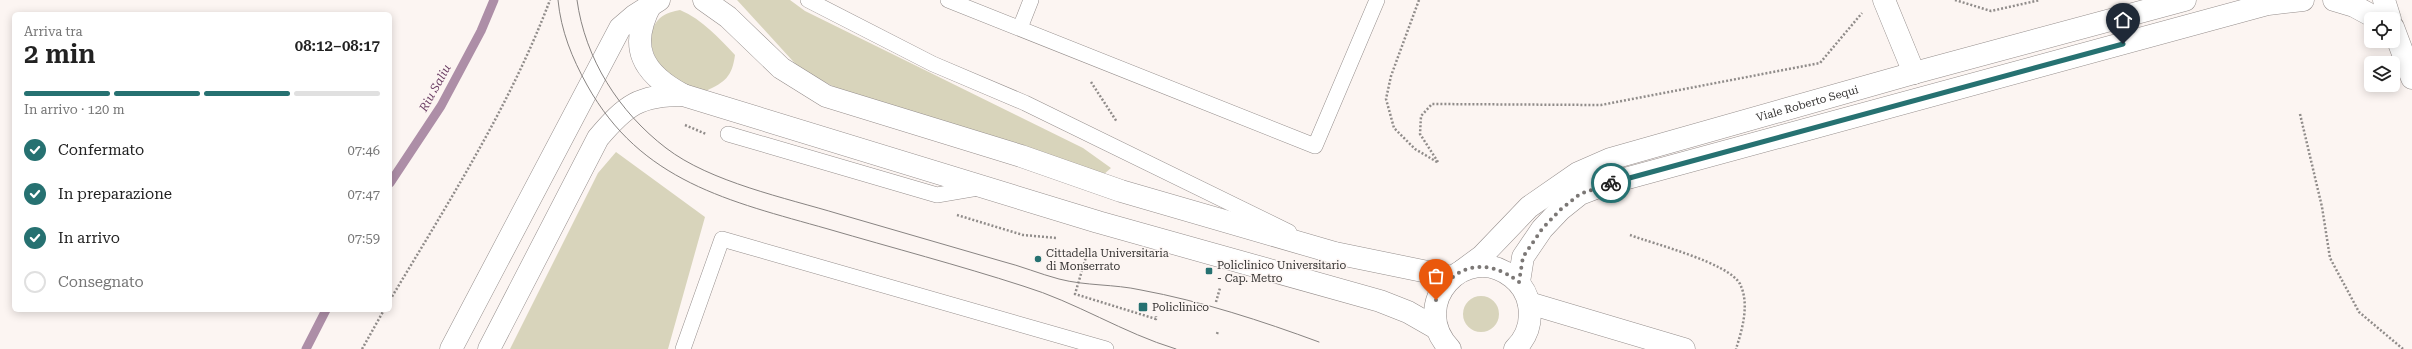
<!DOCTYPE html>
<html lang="it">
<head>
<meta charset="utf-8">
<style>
	:root { --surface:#fff; --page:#f6f6f6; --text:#222; --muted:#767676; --line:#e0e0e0; --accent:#267171 }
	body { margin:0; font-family:"Roboto Serif",serif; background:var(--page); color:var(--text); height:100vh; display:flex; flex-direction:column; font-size:15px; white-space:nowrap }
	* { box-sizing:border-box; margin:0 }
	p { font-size:13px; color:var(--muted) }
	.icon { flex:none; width:22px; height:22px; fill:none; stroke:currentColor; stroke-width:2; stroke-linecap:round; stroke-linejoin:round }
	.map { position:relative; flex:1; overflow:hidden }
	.details { position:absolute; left:12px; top:12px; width:380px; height:300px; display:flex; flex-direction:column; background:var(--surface); border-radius:6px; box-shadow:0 2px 10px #0003 }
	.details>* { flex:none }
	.buttons { position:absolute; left:2364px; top:12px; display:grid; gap:8px }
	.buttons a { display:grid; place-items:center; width:36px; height:36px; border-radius:6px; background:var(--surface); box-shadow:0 2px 10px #0003; font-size:20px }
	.pin { position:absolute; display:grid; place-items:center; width:34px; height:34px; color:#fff; margin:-41px -17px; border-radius:50% 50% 50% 0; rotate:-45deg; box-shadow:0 0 4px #0007 }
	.pin .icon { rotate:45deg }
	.courier { position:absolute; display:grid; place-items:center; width:40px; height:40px; margin:-20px; border:3px solid #267171; border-radius:50%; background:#fff; color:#222; box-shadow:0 1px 5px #0007 }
	.summary em { font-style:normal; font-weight:600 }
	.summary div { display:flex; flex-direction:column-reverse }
	.summary { display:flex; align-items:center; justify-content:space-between; height:68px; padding:0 12px }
	h1 { font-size:26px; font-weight:600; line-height:30px }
	.bar { display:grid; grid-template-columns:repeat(4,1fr); gap:6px 4px; align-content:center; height:48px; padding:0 12px }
	.bar i { height:5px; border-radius:3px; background:var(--line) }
	.bar .current { background:var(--accent) }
	.bar p { grid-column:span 4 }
	ol { padding:0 12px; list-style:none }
	li { display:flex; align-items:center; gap:12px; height:44px }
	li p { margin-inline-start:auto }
	li .icon { padding:4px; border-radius:50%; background:var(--accent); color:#fff; stroke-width:4 }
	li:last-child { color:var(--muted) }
	li i { width:22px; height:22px; border:2px solid var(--line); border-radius:50% }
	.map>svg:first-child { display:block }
	.green { fill:#d8d4bb }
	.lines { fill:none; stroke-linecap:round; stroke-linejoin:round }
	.stream { stroke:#ad8ea7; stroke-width:9 }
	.lane-casing { stroke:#958e8c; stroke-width:16 }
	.street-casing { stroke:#958e8c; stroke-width:23 }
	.secondary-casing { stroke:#958e8c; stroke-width:23 }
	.path { stroke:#908c8a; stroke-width:2.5; stroke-dasharray:2 2; stroke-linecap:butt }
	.lane { stroke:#fff; stroke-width:15 }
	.street { stroke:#fff; stroke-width:22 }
	.secondary { stroke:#fff; stroke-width:22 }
	.tram { stroke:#888482; stroke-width:1 }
	.done { stroke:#7b7775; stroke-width:4; stroke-dasharray:0 7.2 }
	.route { stroke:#267171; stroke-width:5 }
	.poi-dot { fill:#267171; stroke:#fcf5f2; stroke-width:1.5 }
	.labels { text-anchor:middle; stroke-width:3; stroke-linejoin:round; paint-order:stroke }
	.street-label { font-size:11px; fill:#353332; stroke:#fcf5f2 }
	.poi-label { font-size:11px; fill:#353332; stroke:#fcf5f2; text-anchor:start }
	.water-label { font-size:12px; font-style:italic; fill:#6f4368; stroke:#fcf5f2 }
</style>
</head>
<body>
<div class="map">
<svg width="2412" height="349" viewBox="0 0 2412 349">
	<rect width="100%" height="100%" fill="#fcf5f2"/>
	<path class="green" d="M737,0H790L805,11L1083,148L1111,168L1095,182L858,99L801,70Z
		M680,10C703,20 719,38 735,55C732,77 725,82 706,91C696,87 679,84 671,78C654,64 642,35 660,18C666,13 674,11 680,10Z
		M616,152L705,217L668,349H510L598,173Z
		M1463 314a18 18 0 1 1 36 0a18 18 0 1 1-36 0Z"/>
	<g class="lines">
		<path class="stream" d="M390,183L441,106L481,31L494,0
			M306,349L326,310"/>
		<g class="lane-casing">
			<path id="lane" d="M808,0L933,64L1025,103L1289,232
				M948,0L1315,146L1377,0
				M1020,28L1031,0
				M728,134L937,195L978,188
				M683,349L722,239L1106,349"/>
		</g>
		<g class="street-casing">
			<g id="street">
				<path d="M704,0L728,17L781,68L826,96L1021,156L1121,191L1335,253L1452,277"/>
				<path d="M1884,0L1914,73"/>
				<path d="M2334,0L2354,6L2378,19"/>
				<path d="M651,4C628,47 642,73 683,95"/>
				<path id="s1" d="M1463,270L1482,256L1529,207L1578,173L1610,159L1914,73L2185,0"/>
				<path d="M1519,282L1523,257L1542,229L1560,210L1580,194L1606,184L2268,4L2303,0"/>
				<path d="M1529,303L1684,349"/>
				<path d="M451,349L620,28L634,16L659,0"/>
				<path d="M489,349L598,138C626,105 639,95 683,95L1098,222L1380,301L1408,312L1436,328"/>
				<path d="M1450,349C1407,304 1466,240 1512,277C1521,284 1527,293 1529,305C1532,322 1527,337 1515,349"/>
			</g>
		</g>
		<g class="secondary-casing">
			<path id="secondary" d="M2384,0L2390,19
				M2393,27L2412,78"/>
		</g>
		<path class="path" d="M1419,0L1391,76L1386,99L1394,128L1415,149L1437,162
			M1955,0L1991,11L2040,0
			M1091,82L1117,122
			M2300,114L2322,207L2330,258L2359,312L2403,349
			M685,125L706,134
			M1438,162L1420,134L1421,116L1432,104L1601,105L1820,63L1862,13
			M957,215L1023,235L1057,238
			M1630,235C1654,244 1729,263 1740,284C1750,304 1742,330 1736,349
			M1089,247L1075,294L1156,319V316
			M390,300C448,203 510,106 550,0
			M1216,302L1220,288
			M1217,334L1218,331
			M362,349L384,310"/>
		<use href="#lane" class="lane"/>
		<use href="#street" class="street"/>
		<use href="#secondary" class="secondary"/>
		<path class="tram" d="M558,0C561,31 572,58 587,85C641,182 729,201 828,229C893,248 958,265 1023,286C1076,302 1123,333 1176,349
			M577,0C585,59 619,112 666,148C710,182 786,198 839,214C893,230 947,245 1001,261C1021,266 1040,274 1059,279C1086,286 1114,284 1141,290C1201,301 1262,321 1319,342"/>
	</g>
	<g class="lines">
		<path class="done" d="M1436,300C1453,263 1487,257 1519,282L1523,257L1542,229L1560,210L1580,194L1611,183"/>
		<path class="route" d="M1611,183L2123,44"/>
	</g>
	<g class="poi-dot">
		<circle cx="1038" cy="259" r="4"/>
		<rect x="1205" y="267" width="8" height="8" rx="2"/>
		<rect x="1138" y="302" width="10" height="10" rx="2"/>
	</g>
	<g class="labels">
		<g class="street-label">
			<text dy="4" stroke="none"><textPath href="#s1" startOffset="391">Viale Roberto Sequi</textPath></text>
		</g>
		<g class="poi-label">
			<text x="1046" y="257">Cittadella Universitaria<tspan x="1046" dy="13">di Monserrato</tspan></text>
			<text x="1217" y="269">Policlinico Universitario<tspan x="1217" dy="13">- Cap. Metro</tspan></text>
			<text x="1152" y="311">Policlinico</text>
		</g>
		<g class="water-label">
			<text transform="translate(435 88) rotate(-61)" y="4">Riu Saliu</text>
		</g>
	</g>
</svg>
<div class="buttons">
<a><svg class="icon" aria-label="locate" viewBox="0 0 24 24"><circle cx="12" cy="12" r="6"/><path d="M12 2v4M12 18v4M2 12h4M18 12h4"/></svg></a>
<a><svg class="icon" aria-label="layers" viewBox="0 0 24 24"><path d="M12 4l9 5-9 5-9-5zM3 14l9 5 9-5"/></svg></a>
</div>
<div class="pin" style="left:1436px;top:300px;background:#ea580c"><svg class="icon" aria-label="bag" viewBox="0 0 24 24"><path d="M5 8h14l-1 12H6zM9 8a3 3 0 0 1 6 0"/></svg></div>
<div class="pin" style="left:2123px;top:44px;background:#1f2937"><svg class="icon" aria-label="home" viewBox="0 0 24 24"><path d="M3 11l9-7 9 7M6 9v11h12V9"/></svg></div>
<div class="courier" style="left:1611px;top:183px"><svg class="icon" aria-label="bike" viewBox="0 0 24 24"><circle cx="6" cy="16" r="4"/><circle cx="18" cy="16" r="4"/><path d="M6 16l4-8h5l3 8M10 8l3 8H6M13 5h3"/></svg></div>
<section class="details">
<div class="summary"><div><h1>2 min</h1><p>Arriva tra</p></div><em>08:12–08:17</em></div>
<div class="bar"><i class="current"></i><i class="current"></i><i class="current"></i><i></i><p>In arrivo · 120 m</p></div>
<ol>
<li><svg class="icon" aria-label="check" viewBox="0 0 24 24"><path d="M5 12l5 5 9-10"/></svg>Confermato<p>07:46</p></li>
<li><svg class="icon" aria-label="check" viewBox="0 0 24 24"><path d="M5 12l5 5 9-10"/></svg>In preparazione<p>07:47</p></li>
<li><svg class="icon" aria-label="check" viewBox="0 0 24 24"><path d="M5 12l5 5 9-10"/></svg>In arrivo<p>07:59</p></li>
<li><i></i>Consegnato</li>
</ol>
</section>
</div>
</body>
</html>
